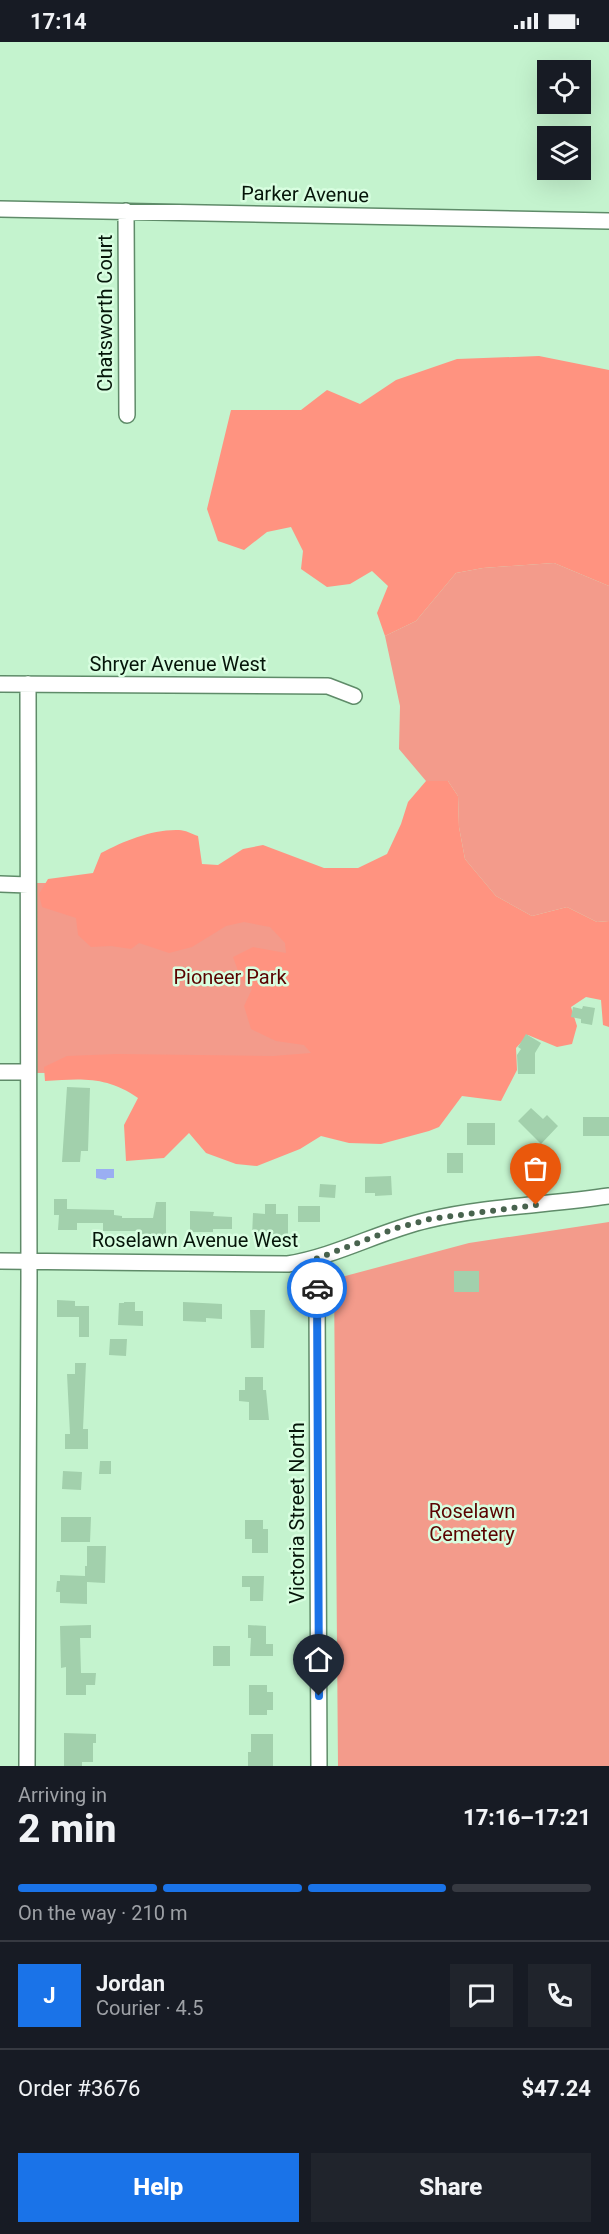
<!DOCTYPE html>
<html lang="en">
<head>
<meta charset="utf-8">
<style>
	:root { --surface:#171b24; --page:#20242c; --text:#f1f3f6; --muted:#9ea1a6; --line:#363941; --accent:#1a73e8 }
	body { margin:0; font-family:Roboto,sans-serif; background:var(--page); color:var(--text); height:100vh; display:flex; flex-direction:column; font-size:22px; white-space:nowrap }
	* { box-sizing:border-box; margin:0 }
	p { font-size:20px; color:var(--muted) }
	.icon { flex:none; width:33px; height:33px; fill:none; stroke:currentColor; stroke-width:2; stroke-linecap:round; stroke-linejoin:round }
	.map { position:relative; height:1724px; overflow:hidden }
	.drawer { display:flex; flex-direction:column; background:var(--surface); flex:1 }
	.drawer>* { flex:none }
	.tools { position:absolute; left:537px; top:18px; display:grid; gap:12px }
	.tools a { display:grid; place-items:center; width:54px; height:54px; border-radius:0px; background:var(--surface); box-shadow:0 6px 24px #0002; font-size:30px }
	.pin { position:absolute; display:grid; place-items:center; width:51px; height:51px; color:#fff; margin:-62px -26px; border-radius:50% 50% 50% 0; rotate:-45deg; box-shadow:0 0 6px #0007 }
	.pin .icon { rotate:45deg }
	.courier { position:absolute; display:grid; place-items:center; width:60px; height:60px; margin:-30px; border:4px solid #1a73e8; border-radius:50%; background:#fff; color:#222; box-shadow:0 2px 8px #0007 }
	.head em { font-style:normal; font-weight:800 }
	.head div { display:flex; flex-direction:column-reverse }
	.head { display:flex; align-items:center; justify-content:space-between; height:102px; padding:0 18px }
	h1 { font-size:39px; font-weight:800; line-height:45px }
	.bar { display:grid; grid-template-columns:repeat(4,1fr); gap:9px 6px; align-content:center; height:72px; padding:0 18px }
	.bar i { height:8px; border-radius:4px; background:var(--line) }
	.bar .selected { background:var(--accent) }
	.bar p { grid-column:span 4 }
	.line { display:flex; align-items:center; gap:15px; padding:0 18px; border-top:2px solid var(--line) }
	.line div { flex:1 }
	.round { display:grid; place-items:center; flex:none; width:63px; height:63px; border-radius:0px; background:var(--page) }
	.primary-button { display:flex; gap:12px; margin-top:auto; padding:12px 18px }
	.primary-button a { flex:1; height:69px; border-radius:0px; background:var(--accent); color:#fff; font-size:24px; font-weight:800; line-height:69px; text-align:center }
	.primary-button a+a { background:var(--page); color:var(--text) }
	.status { display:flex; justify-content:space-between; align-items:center; height:42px; padding:0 30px; background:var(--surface); direction:ltr }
	.status svg { height:16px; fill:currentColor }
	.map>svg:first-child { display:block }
	.green { fill:#f39b8b }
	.forest { fill:#ff9380 }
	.water { fill:#9aaef2 }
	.building { fill:#a2d0ac }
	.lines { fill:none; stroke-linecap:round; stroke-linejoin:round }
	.minor-casing { stroke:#5f8b69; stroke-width:18 }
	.minor { stroke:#fff; stroke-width:15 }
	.done { stroke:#48634e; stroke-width:6; stroke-dasharray:0 10.8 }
	.route { stroke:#1a73e8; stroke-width:8 }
	.labels { text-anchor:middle; stroke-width:5; stroke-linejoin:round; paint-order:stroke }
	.street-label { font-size:20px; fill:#051509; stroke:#d8fee0 }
	.park-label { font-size:20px; fill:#5a0300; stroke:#d8fee0 }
</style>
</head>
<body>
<div class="status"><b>17:14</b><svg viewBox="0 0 49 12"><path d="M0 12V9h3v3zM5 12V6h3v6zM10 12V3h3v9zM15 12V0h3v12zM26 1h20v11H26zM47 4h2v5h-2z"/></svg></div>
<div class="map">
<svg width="609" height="1724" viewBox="0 0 609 1724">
	<rect width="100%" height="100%" fill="#c4f3ce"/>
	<path class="green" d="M554,521L609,544V879L597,880L567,865L532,874L496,854L465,817L459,785L458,754L448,739H426L399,707L400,664L385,594L416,579L456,531L483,526Z
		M425,840L426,1029L35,1031L34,841Z
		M609,1180V1724H338L334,1237L469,1201Z"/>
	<path class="forest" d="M539,314L609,328V544L554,521L483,526L456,531L416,579L385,594L377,571L388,544L372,529L350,542L327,545L301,527L303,509L291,485L267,490L244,508L218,499L207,467L231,368H301L327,348L360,362L396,338L457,317Z
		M426,739H448L458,754L459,785L465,817L496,854L532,874L567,865L597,880L609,879V985L603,983L601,958L586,955L571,965L577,984L572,1002L557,1005L528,993L516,1006L517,1028L501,1059L462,1054L439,1085L429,1089L381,1102L349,1101L321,1094L300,1107L257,1124L236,1122L206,1111L189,1091L164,1116L126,1119L124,1083L138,1056C106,1034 82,1037 45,1039L44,1025L67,1014L117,1012L273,1014L311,1011L304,1003L276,999L251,987L244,964L252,947L241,937L233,915L253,905L286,911L285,901L270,885L244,880L226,884L192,905L169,911L139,901L131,907L111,904L91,905L78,893L76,876L42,865L39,852L48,837L93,831L101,811C124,799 152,787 179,788C185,788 192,792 198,794L202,822L218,823L243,807L263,803L324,826H358L387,812L401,782L408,760Z"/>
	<path class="water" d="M96,1127H114V1136H107L106,1138L96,1136Z"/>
	<path class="building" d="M583,964L595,966L592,983L581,981V977L571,975L573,965L582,967Z
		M526,992L541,1001L535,1011V1032H518L517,1013L521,1007L518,1005Z
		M67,1045L90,1046L88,1109H81L80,1120H62Z
		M531,1066L543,1077L547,1073L558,1084L541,1102L518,1079Z
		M583,1075H609V1094H583Z
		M467,1081H495V1103H467Z
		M447,1111H463V1131H447Z
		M391,1134L392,1153L375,1154V1151H365V1135Z
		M320,1142L336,1143L335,1156L319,1155Z
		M54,1157H67V1167L114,1168V1173L122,1174V1176H153L156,1160H166V1197H152V1192H137V1189H103V1181H77V1188H58L59,1173H54Z
		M265,1162H276V1172H288V1195H252L253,1171L265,1172Z
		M298,1164H320V1180H298Z
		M190,1169L214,1170L213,1174L232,1175V1187H213V1190H190Z
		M454,1229H479V1250H454Z
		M57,1258L75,1259V1264H89V1295H79V1275H57Z
		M124,1260H135V1269H143V1284L118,1283L119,1261H124Z
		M183,1260L222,1262V1277L206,1276V1280L183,1279Z
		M250,1268H265L264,1306H251Z
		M110,1297H127L126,1314L109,1313Z
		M75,1321H86L83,1387H88V1407H65V1392H70L67,1332H75Z
		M245,1335H263V1348H266L269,1378H249V1360L239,1359V1348H245Z
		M100,1419H111V1432H99Z
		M63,1429L82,1430L81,1448L62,1447Z
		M61,1475H91L90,1500H61Z
		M245,1478H263V1487H268V1511H252V1497H245Z
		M87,1504H106L105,1541L87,1540V1562L60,1561V1550H56L57,1539H60V1533L85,1534V1524H87Z
		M242,1534H264L263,1559H250V1545H242Z
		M91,1583V1596H80L81,1631H96L95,1643H86V1653H66V1625L61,1626L60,1584Z
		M248,1583L266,1584V1602H273V1614H250L251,1596H248Z
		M213,1604H230V1624H213Z
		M249,1643H267V1650H273V1668H267V1673H249Z
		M64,1691L96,1692V1701H93V1720H82V1724H64Z
		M251,1692H273V1724H248V1710H251Z"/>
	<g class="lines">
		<g class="minor-casing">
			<path id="minor" d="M0,167L609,179
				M126,169L127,373
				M0,642L328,644L354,654
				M0,842L28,843
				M0,1030H28
				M313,1218L317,1254L319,1724
				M0,1219L288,1222C337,1214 380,1189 428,1178C487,1164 549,1163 609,1154
				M27,1724L29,1237L28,642"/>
		</g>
		<use href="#minor" class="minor"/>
	</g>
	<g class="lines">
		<path class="done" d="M317,1246L313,1218L397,1186L430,1177L536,1163"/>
		<path class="route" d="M317,1246L319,1654"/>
	</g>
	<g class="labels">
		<g class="street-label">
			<text transform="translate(305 152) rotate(1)" y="7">Parker Avenue</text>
			<text transform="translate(105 271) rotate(-90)" y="7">Chatsworth Court</text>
			<text x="178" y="629">Shryer Avenue West</text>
			<text x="195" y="1205">Roselawn Avenue West</text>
			<text transform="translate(297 1471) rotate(-90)" y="7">Victoria Street North</text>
		</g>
		<g class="park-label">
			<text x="230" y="942">Pioneer Park</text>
			<text x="472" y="1476">Roselawn<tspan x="472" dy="23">Cemetery</tspan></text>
		</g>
	</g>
</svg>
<div class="tools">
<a><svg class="icon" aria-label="locate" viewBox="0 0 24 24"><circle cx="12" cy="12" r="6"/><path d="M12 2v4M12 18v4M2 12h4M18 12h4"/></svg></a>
<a><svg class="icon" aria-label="layers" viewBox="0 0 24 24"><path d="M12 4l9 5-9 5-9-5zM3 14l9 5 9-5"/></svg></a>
</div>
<div class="pin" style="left:536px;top:1163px;background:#ea580c"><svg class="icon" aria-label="bag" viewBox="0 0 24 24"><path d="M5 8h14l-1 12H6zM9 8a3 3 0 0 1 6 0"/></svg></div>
<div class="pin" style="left:319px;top:1654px;background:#1f2937"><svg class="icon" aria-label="home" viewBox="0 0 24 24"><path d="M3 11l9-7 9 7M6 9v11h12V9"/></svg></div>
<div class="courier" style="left:317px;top:1246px"><svg class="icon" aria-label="car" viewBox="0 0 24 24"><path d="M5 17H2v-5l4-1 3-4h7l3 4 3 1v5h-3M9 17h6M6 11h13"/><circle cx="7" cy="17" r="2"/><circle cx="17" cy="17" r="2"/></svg></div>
</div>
<section class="drawer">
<div class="head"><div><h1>2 min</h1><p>Arriving in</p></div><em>17:16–17:21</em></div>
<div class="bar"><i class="selected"></i><i class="selected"></i><i class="selected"></i><i></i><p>On the way · 210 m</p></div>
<div class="line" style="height:108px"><b class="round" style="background:var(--accent);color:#fff">J</b><div><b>Jordan</b><p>Courier · 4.5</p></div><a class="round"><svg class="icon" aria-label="chat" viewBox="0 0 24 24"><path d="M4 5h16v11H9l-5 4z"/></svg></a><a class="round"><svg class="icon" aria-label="phone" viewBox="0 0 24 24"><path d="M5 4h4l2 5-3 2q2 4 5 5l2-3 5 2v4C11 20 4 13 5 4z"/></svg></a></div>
<div class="line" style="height:78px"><div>Order #3676</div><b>$47.24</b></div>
<div class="primary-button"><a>Help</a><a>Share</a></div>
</section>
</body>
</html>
